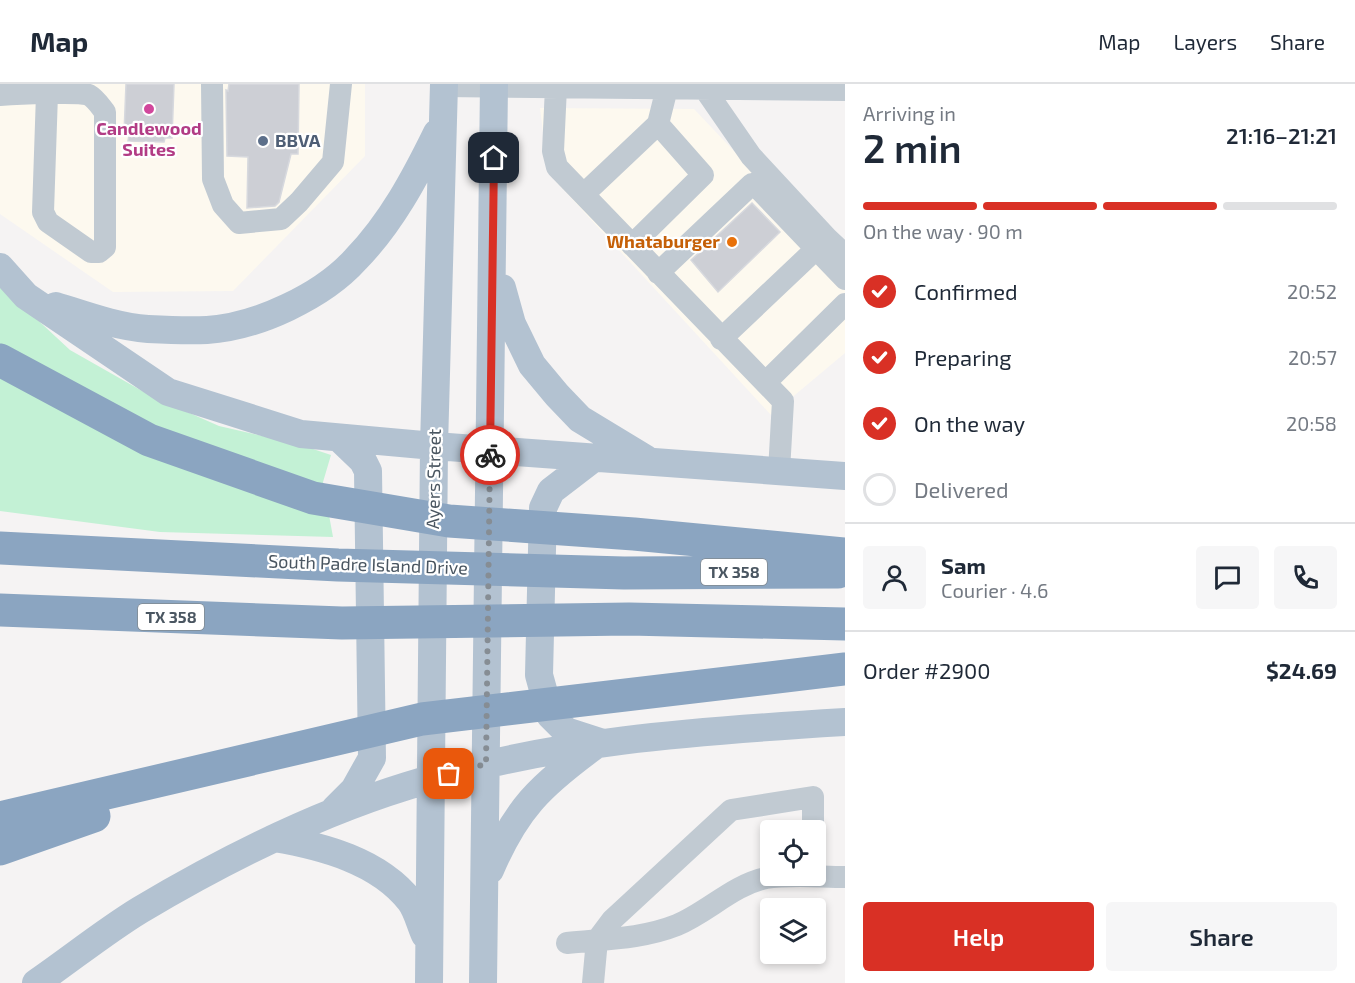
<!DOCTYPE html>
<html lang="en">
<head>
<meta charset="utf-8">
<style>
	:root { --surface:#fff; --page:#f6f6f7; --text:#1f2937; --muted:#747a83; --line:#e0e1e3; --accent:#d93025 }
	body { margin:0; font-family:"Exo 2",sans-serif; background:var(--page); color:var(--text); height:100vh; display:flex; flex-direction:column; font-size:22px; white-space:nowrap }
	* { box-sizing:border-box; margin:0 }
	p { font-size:20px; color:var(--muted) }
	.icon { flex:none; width:33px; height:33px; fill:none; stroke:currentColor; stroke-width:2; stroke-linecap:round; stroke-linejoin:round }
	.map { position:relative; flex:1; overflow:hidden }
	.details { display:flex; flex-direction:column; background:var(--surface); width:510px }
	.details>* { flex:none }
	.tools { position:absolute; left:760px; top:736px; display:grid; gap:12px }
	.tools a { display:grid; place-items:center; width:66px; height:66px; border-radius:6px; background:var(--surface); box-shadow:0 3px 9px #0003; font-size:30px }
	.pin { position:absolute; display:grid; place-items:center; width:51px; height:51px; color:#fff; margin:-26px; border-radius:12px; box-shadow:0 3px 9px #0006 }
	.courier { position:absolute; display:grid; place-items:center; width:60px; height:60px; margin:-30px; border:4px solid #d93025; border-radius:50%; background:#fff; color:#222; box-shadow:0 2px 8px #0007 }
	.head em { font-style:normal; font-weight:600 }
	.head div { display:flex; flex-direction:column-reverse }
	.head { display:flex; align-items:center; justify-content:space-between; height:102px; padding:0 18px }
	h1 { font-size:39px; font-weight:600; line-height:45px }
	.bar { display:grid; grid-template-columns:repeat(4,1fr); gap:9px 6px; align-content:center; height:72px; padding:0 18px }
	.bar i { height:8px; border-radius:4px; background:var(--line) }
	.bar .selected { background:var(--accent) }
	.bar p { grid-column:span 4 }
	.line { display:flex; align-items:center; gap:15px; padding:0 18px; border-top:2px solid var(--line) }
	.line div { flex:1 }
	.round { display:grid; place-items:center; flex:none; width:63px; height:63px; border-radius:6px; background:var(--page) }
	ol { padding:0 18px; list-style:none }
	li { display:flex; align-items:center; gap:18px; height:66px }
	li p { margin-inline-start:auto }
	li .icon { padding:6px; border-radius:50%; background:var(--accent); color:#fff; stroke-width:4 }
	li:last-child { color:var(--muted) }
	li i { width:33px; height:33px; border:3px solid var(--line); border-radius:50% }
	.button { display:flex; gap:12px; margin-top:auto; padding:12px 18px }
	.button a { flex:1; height:69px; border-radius:6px; background:var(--accent); color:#fff; font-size:24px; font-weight:600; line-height:69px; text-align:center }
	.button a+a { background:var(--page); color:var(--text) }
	header { display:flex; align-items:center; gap:36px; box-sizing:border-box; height:84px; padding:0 30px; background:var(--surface); border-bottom:2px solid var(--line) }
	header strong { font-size:28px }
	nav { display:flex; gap:33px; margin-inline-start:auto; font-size:21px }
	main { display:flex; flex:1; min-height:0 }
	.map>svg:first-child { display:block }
	.commercial { fill:#fdf9ef }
	.green { fill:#c3f1d5 }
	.building { fill:#cdcfd5; stroke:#d7d9de; stroke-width:1.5 }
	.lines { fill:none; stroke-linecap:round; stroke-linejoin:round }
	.minor { stroke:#c1cad2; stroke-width:22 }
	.major { stroke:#b3c2d1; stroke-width:28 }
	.highway { stroke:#8ba5c1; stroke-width:33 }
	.done { stroke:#868d94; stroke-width:6; stroke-dasharray:0 10.8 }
	.route { stroke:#d93025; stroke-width:8 }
	.hotel-dot { fill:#d1479c; stroke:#fff; stroke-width:2 }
	.service-dot { fill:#5c6f8a; stroke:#fff; stroke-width:2 }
	.food-dot { fill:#e8710a; stroke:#fff; stroke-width:2 }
	.labels { text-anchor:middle; stroke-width:4.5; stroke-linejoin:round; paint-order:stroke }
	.shield { fill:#fff; stroke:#808990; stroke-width:1.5 }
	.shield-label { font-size:16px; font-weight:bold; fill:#4a5661 }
	.hotel-label { font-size:18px; font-weight:bold; fill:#b23c85; stroke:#fff }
	.service-label { font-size:18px; font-weight:bold; fill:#4e5e75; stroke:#fff; text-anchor:start }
	.food-label { font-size:18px; font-weight:bold; fill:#c56008; stroke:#fff; text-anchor:end }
	.street-label { font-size:18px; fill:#4a5661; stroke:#fff }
</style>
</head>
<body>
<header>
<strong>Map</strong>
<nav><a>Map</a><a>Layers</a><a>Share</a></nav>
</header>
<main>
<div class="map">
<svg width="845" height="899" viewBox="0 0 845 899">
	<rect width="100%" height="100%" fill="#f5f3f3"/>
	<path class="commercial" d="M0,0H365V72L233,207L113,208L0,130Z
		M540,24L694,25L845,184V269L771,331L548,89Z"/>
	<path class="green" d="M0,201L70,266L151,312L219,342L298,360L331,371L323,398L333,453L160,448L0,427Z"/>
	<path class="building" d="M126,0H174L172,54H165L164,58L128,57L129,51L124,50Z
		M229,0H299L298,70H291L279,118L275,122L247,124L248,73L227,72L226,6L228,7Z
		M752,119L780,148L718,208L691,176Z"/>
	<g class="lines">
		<path class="minor" d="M212,0L213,95L223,121L239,139L281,135L299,118L333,78L341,0
			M704,0V4L751,72L827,154L845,171
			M443,2L845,6
			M556,3L553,67L557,83L783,317L779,387
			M0,11C15,10 80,7 89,11C96,15 100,22 105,28V163L99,168H91L48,138L43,128L47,10
			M584,110L658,40L667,4
			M632,161L703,91L658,40
			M658,189L752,100L755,101L845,195
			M721,255L816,165
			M766,298L845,220
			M567,859C604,855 642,855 677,841C708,828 733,801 766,794C791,790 820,793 845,793
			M593,899L597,856L612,836L731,726L813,713V747"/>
		<path class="major" d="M0,183L26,212L168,308L301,350L434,362L845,392
			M502,204L512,240L532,281L557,311L580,335L646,375
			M56,222C85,231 117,243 148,245C167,246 188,247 207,246C257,243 323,212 356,175C391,139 415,94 437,49
			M594,374L551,407L543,424L539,591L550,631L566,647L600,658
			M335,725L354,706L372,674L368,387L363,377L339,354
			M274,754C322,762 379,777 410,817C417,826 420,840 425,851
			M490,786C516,725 540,702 593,663
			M36,899C71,875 104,848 140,826C224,776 313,731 407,702C548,657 697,647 845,638
			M429,899L434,362L444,0
			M483,899L494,0"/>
		<path class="highway" d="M0,276L149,356L313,414L449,437L634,450L845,470
			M0,464L338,481L624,489L838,488
			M0,526L342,539L629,535L845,540
			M0,734L422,635L845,585
			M0,765L94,732"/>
	</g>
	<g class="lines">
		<path class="done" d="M449,690L486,680L490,371"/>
		<path class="route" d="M490,371L494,74"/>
	</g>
	<circle class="hotel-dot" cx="149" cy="25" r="6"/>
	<circle class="service-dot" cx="263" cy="57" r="6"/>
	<circle class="food-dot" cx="732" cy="158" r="6"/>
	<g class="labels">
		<g class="shield">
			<rect x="701" y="475" width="66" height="26" rx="4.5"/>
			<rect x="138" y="520" width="66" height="26" rx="4.5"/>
		</g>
		<g class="shield-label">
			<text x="734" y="494">TX 358</text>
			<text x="171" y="539">TX 358</text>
		</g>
		<g class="hotel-label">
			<text x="149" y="51">Candlewood<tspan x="149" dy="21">Suites</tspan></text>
		</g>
		<g class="service-label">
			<text x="275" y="63">BBVA</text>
		</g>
		<g class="food-label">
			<text x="720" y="164">Whataburger</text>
		</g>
		<g class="street-label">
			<text transform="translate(434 395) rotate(-89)" y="6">Ayers Street</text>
			<text transform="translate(368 481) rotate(2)" y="6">South Padre Island Drive</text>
		</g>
	</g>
</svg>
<div class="tools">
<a><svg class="icon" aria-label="locate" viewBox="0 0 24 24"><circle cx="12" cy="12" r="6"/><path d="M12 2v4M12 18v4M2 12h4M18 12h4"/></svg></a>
<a><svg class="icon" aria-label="layers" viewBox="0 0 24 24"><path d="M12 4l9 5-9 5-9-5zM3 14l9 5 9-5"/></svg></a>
</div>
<div class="pin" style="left:449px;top:690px;background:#ea580c"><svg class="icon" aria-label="bag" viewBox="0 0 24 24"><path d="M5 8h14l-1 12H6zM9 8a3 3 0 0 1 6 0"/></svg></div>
<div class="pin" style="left:494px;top:74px;background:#1f2937"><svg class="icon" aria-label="home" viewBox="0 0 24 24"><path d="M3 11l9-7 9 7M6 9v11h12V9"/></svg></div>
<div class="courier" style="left:490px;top:371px"><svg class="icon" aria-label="bike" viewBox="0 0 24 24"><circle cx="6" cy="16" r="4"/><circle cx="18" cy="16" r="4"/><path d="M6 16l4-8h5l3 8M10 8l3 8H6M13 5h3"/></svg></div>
</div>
<section class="details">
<div class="head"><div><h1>2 min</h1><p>Arriving in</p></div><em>21:16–21:21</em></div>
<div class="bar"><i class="selected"></i><i class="selected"></i><i class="selected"></i><i></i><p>On the way · 90 m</p></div>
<ol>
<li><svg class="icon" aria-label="check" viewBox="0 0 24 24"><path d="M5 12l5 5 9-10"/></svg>Confirmed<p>20:52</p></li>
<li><svg class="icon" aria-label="check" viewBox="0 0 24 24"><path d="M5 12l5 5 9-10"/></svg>Preparing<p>20:57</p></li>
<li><svg class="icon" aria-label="check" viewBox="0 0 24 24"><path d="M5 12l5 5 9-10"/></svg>On the way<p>20:58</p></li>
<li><i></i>Delivered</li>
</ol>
<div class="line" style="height:108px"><a class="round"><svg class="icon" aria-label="person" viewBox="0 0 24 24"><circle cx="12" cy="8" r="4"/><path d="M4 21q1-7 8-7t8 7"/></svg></a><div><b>Sam</b><p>Courier · 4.6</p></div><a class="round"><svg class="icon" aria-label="chat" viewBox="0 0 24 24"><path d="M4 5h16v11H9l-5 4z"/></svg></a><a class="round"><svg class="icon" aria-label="phone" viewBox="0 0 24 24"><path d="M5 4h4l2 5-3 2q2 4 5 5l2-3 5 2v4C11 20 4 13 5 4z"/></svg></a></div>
<div class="line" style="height:78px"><div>Order #2900</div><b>$24.69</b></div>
<div class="button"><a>Help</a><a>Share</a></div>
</section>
</main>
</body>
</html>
